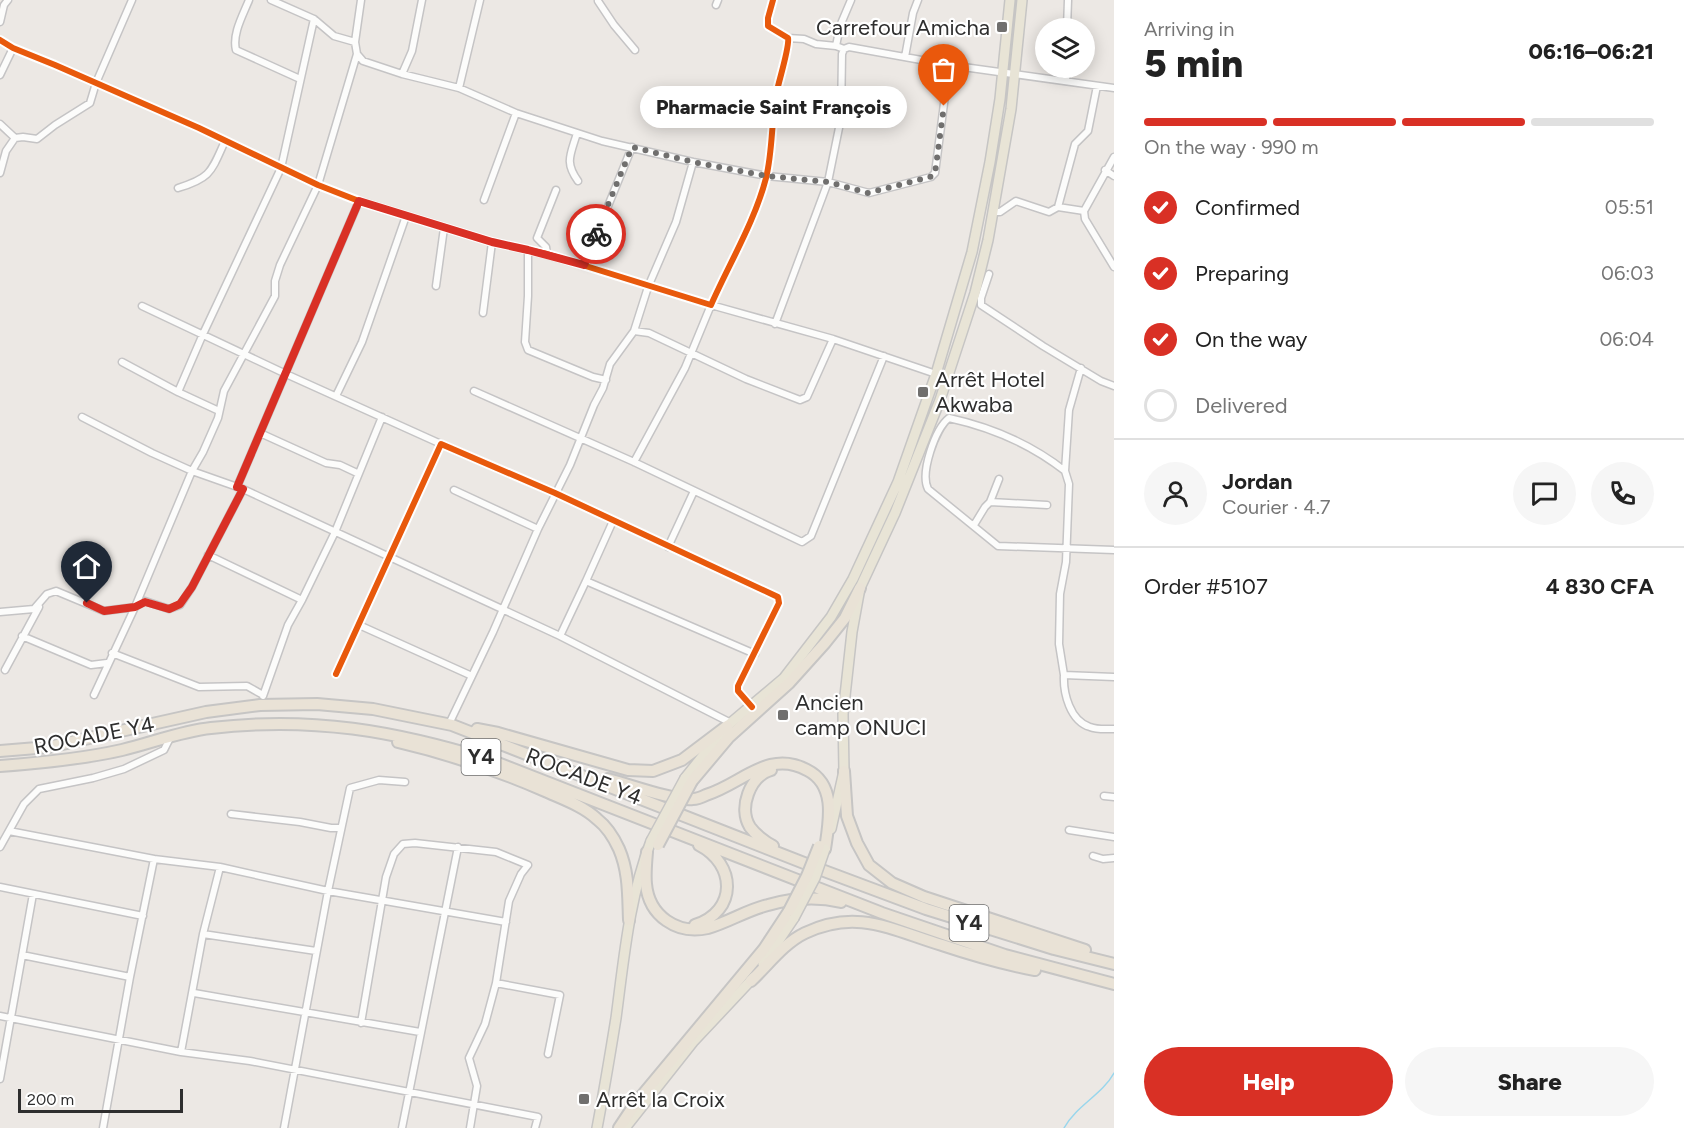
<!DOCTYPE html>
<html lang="en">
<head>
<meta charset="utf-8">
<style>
	:root { --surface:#fff; --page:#f6f6f6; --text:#222; --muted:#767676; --line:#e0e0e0; --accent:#d93025 }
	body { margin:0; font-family:Figtree,sans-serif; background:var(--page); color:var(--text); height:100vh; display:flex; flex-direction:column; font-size:22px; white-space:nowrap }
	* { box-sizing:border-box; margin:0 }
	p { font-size:20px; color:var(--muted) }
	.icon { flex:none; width:33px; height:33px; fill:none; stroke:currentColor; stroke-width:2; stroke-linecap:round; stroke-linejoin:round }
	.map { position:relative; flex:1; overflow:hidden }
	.details { display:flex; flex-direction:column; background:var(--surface); width:570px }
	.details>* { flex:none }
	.fabs { position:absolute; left:1035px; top:18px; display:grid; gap:12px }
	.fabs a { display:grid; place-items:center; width:60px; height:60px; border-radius:50%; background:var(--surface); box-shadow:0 3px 15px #0003; font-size:30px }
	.scale { position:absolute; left:18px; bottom:15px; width:165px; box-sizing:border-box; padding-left:6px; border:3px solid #2e2e2e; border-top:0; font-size:16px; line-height:21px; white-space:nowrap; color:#2e2e2e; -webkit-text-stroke:4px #fff; paint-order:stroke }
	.pin { position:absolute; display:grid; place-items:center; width:51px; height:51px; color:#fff; margin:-62px -26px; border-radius:50% 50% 50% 0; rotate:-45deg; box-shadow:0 0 6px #0007 }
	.pin .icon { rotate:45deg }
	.courier { position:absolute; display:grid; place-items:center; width:60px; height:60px; margin:-30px; border:4px solid #d93025; border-radius:50%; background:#fff; color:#222; box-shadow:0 2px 8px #0007 }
	.bubble { position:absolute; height:42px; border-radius:21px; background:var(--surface); box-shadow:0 3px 15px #0003; font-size:20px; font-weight:800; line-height:42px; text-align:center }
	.overview em { font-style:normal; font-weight:800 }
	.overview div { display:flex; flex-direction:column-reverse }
	.overview { display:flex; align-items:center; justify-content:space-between; height:102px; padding:0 30px }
	h1 { font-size:39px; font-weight:800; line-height:45px }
	.bar { display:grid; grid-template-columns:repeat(4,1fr); gap:9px 6px; align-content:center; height:72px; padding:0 30px }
	.bar i { height:8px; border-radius:4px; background:var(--line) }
	.bar .active { background:var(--accent) }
	.bar p { grid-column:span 4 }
	.line { display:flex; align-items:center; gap:15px; padding:0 30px; border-top:2px solid var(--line) }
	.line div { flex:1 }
	.round { display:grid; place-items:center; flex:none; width:63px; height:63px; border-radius:32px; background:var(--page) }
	ol { padding:0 30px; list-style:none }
	li { display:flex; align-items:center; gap:18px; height:66px }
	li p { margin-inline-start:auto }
	li .icon { padding:6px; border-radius:50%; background:var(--accent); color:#fff; stroke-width:4 }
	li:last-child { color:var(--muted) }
	li i { width:33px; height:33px; border:3px solid var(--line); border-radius:50% }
	.primary-button { display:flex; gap:12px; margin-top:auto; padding:12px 30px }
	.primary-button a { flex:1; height:69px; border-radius:36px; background:var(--accent); color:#fff; font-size:24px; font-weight:800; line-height:69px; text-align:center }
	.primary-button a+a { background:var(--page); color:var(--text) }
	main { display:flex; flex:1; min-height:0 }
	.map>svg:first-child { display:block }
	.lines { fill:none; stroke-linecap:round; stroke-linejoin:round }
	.stream { stroke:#99d6ec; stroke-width:1.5 }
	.minor-casing { stroke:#c5c4c5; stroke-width:9 }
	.primary-casing { stroke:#c6c5c4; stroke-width:12 }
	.trunk-casing { stroke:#c6c5c4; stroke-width:14 }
	.minor { stroke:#fcfcfb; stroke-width:6 }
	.primary { stroke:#e8e4d6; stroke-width:9 }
	.trunk { stroke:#e9e2d6; stroke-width:10 }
	.primary-bridge-casing { stroke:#c6c5c4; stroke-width:12; stroke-linecap:butt }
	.trunk-bridge-casing { stroke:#c6c5c4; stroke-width:14; stroke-linecap:butt }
	.primary-bridge { stroke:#e8e4d6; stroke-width:9 }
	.trunk-bridge { stroke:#e9e2d6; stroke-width:10 }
	.cycleway-casing { stroke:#fff; stroke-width:10 }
	.cycleway { stroke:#e8590c; stroke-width:6 }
	.done { stroke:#706f6e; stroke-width:6; stroke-dasharray:0 10.8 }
	.route { stroke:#d93025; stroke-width:8 }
	.poi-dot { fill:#706f6e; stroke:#fff; stroke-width:2 }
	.labels { text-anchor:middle; stroke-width:4.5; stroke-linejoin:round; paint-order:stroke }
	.shield { fill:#fff; stroke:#6d6d6d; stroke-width:1.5 }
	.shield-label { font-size:21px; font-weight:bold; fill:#2e2e2e }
	.poi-label { font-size:22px; fill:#2e2e2e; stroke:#fff; text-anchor:start }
	.street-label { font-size:22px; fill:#2e2e2e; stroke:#fff }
</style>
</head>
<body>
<main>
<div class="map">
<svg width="1114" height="1128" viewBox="0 0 1114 1128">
	<rect width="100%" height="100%" fill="#ece8e4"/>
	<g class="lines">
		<path class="stream" d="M1064,1128C1077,1105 1102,1095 1114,1073"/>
		<g class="minor-casing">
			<path id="minor" d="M249,0C243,15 232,34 236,50L300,79
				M271,0L314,19L334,36L355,42
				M361,0L355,42L357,54L363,61L402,74L459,88L516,113L602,141L693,162L767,176L828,182L869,193L931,177L935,173L949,65
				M598,1L614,25L635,50
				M716,5L718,0
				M0,22L4,5L8,0
				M1067,28L1068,0
				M788,38L804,39L816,44L836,46L844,49L849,47L949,65L1114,88
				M0,40L13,48L55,65L199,128L318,185L364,203L492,242L547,254L711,305C729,264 755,221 766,178C773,150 771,120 777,91C779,80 790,46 788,38L768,26V18L773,0
				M836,46L840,26L851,0
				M905,57L913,13L918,0
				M402,74L412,51L422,0
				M0,75L13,48
				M1066,81L1067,68
				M459,88L480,0
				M0,124L15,138
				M577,133C571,154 564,162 578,181
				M1105,170L1114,176
				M0,173L6,151L15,138L23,137L37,139L55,125L90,103L96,83L132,0
				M178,188C211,178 211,172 225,141
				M484,200L516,113
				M1058,207L1075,144L1088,131L1097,86
				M1084,211L1085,219L1114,267
				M993,212H1000L1016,201L1049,212L1058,207L1084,211L1114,157
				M528,250V296L525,342L528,350L593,377L606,380
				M547,254L546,247L537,238L556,190
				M584,265L632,147
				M989,274L981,298V305L1043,346L1101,381L1114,386
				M436,286L444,228
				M142,306L286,374L441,444
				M483,313L492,242
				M775,324L828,182L841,118L842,54L844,49
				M634,331L648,287L676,222L693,162
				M122,362L178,392L219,411
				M1081,368L1069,410L1065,471L1069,484L1066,562L1060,594L1059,644L1064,675L1114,677
				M474,391L634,462L802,542L811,536L884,356
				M178,392L203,334L281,168L314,19
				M336,396L362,342L406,216
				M82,417L152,453L192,471L243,489L560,636L731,723
				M260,433L326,463L340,465L357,473
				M634,462L685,368L711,305L833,339L936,374
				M1065,471C1032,445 990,427 949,418C935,429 920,473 928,489L998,546L1114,550
				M237,487L359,201
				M454,490L538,529
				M990,502L999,479
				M613,521L586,581L755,654
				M974,525L985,507L990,502L1047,505
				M668,547L694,491
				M208,555L302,600L335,532L382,417
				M0,612L34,609L47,594L56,591L104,611L135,607L192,471L203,452L218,418L224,391L275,296V281L280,265L318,185L357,54
				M359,625L472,676
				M22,636L91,665L107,663
				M560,636L586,581
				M112,653L199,687L247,686L263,695
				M5,670L39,607
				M336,674L441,444L555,493L778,597L779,603L738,686V691L752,706
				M1064,675C1063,693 1070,721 1090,727C1097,730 1107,729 1114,729
				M94,695L135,607L145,601L169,609L180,605L192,587L243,489
				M263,696L288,625L302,600
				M449,724L493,632L538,529L570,465L594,405L603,388L610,364L634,331L649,333L746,379L800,400L807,397L833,339
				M1104,796L1114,797
				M231,814L300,822L331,828H340
				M1069,830L1114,837
				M9,831L154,859L220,867L328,891L506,922
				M0,847L24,804L39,789L93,778L124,769L164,750L170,738
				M1093,856L1103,859L1114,858
				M0,887L143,916
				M203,934L316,951
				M22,955L130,977
				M496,983L560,995L548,1054
				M194,993L420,1032
				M0,1016L181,1052L250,1061L538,1117L535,1128
				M361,1023L386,877L394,854L403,844L415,843L496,852L528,865L521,874L509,901L496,983L485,1024L469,1058L477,1086L470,1128
				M181,1052L203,934L220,867
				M0,1079L33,894
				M103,1128L130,977L154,859
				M284,1128L328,891L350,788L379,780L405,782
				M402,1128L458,847"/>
		</g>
		<g class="primary-casing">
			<path id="primary" d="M685,778L727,726L784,678L831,617L853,579L898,482L936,374L972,252L990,162L1000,99L1010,0
				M831,829L844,771L843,714L852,632L860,588L895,513L940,400L975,293L988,240L1011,109L1022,0
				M763,964L794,918
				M597,1128C604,1091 610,1055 616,1018C624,958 629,898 651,841
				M625,1128L693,1042L754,977"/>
		</g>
		<g class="trunk-casing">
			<path id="trunk" d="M477,729L498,733L628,770L653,771L682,760L727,726
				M398,742C449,754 497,770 545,791C563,799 583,806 597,819C606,826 614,838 619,849C629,872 628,896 629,920
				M0,751L49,747L206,712L260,705L317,704L373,709L452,725L827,872L926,909L1054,949L1114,964
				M0,766C41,763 82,759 122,750C152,743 181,731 211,728C312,716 395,731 490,760L882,913L1005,955L1114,984
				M771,770C750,776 738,808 750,827C755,834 765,842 773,846
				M844,771L847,816L857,843L869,865L892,883L924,897L1085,950
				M608,779C628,784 673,801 693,799C697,799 702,797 706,795C742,784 768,749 807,770C837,785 829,822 825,849
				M692,781L729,737L789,683L825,643L845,618L860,588
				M647,852C646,863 645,874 646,884C649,916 677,935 708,928C729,922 747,910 768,905C792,898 816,896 841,902
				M695,925C738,911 736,864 699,845
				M751,981C768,965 784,943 805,933C857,908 892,930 942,945C972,955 1003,964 1035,970
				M619,1128L635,1104L764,949L789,911"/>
		</g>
		<use href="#minor" class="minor"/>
		<use href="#primary" class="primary"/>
		<use href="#trunk" class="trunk"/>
		<g class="primary-bridge-casing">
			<path id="primary-bridge" d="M651,841L685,778
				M794,918L815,878L825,849"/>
		</g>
		<g class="trunk-bridge-casing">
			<path id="trunk-bridge" d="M658,845L692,781
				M789,911L807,876L819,846"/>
		</g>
		<use href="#primary-bridge" class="primary-bridge"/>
		<use href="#trunk-bridge" class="trunk-bridge"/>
		<g class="cycleway-casing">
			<path id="cycleway" d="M0,40L13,48L55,65L199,128L318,185L364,203L492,242L547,254L711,305C729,264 755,221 766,178C773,150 771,120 777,91C779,80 790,46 788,38L768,26V18L773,0
				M336,674L441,444L555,493L778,597L779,603L738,686V691L752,707"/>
		</g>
		<use href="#cycleway" class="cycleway"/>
	</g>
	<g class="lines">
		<path class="done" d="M596,234L632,147L693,162L767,176L828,182L868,193L930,177L935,173L944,106"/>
		<path class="route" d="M87,603L104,611L135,607L145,602L169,609L180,604L192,587L243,489L237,487L359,201L492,242L528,250L584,265L596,234"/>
	</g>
	<g class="poi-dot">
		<rect x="996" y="21" width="12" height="12" rx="3"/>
		<rect x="917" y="386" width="12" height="12" rx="3"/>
		<rect x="777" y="709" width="12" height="12" rx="3"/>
		<rect x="578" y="1093" width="12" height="12" rx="3"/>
	</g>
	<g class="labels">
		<g class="shield">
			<rect x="461.5" y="739" width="39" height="36" rx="4.5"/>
			<rect x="949.5" y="905" width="39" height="36" rx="4.5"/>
		</g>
		<g class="shield-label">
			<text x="481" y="764">Y4</text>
			<text x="969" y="930">Y4</text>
		</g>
		<g class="poi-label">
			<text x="990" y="35" text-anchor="end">Carrefour Amicha</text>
			<text x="935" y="387">Arrêt Hotel<tspan x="935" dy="25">Akwaba</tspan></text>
			<text x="795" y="710">Ancien<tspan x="795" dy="25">camp ONUCI</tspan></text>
			<text x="596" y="1107">Arrêt la Croix</text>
		</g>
		<g class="street-label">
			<text transform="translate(94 735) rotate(-11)" y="8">ROCADE Y4</text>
			<text transform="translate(584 776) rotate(21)" y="8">ROCADE Y4</text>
		</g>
	</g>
</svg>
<div class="fabs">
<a><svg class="icon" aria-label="layers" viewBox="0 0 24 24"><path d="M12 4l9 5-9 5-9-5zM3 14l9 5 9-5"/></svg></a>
</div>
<div class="scale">200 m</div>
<div class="pin" style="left:944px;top:106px;background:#ea580c"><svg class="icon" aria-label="bag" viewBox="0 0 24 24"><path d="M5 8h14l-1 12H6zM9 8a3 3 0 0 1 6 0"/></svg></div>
<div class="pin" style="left:87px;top:603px;background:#1f2937"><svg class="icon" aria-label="home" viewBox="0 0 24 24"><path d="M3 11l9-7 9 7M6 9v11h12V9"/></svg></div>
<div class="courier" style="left:596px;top:234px"><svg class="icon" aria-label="bike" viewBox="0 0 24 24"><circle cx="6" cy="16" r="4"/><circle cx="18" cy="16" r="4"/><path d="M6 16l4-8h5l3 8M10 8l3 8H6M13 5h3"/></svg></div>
<div class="bubble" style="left:640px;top:86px;width:267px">Pharmacie Saint François</div>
</div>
<section class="details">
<div class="overview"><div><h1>5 min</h1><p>Arriving in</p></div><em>06:16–06:21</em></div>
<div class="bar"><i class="active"></i><i class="active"></i><i class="active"></i><i></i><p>On the way · 990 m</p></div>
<ol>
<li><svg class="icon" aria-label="check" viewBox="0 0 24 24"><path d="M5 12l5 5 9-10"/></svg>Confirmed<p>05:51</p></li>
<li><svg class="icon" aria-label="check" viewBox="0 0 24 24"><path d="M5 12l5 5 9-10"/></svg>Preparing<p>06:03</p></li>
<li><svg class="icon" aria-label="check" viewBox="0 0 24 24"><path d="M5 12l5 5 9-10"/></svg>On the way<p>06:04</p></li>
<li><i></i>Delivered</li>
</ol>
<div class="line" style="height:108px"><a class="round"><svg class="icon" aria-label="person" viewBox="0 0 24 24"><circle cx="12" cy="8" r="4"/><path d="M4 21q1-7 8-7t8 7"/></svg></a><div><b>Jordan</b><p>Courier · 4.7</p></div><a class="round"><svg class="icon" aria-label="chat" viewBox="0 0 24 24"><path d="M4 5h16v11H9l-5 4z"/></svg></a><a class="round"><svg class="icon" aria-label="phone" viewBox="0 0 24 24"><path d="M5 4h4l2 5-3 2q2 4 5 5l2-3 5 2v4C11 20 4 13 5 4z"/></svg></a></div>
<div class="line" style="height:78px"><div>Order #5107</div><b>4 830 CFA</b></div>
<div class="primary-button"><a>Help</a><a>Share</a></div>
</section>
</main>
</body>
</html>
